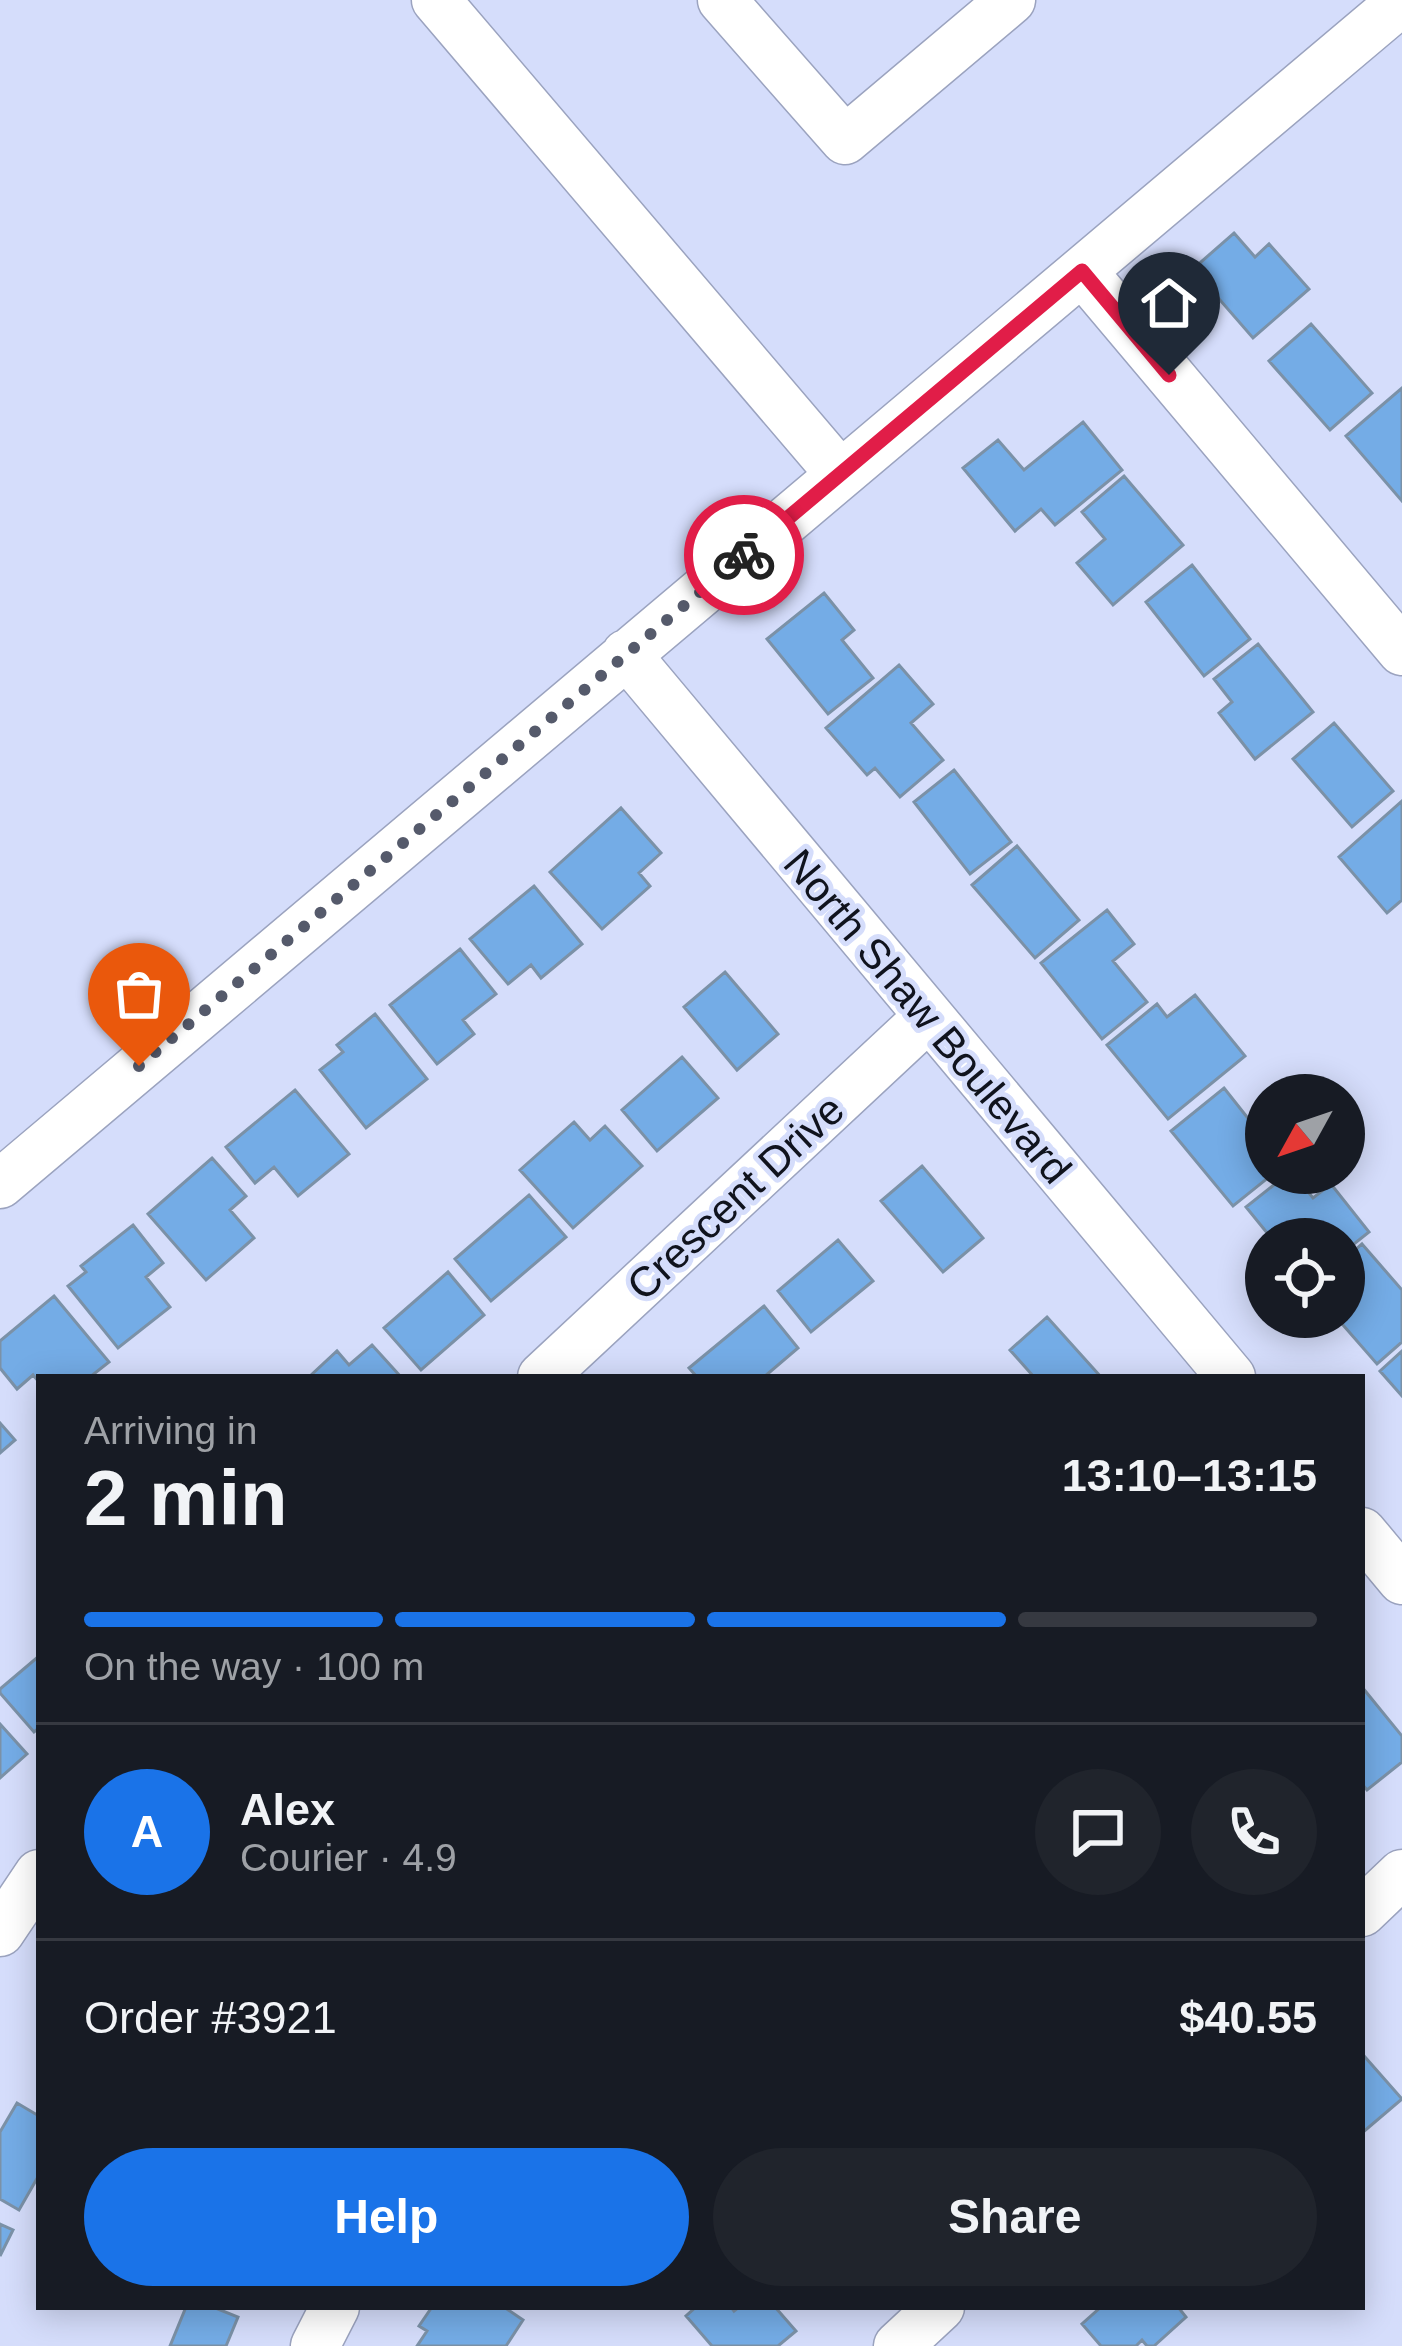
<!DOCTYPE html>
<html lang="en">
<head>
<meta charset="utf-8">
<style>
	:root { --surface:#171b24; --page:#20242c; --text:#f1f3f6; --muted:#9ea1a6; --line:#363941; --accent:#1a73e8 }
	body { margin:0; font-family:Arial,sans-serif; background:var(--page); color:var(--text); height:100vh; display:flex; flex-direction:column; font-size:45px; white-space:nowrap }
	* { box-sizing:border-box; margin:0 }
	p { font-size:39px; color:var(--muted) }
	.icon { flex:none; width:66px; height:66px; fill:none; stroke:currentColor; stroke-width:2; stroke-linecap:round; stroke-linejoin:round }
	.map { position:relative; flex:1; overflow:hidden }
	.panel { position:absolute; left:36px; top:1374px; width:1329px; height:936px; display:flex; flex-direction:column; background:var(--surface); border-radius:0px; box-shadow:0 6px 30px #0003 }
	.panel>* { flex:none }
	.needle { width:78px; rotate:230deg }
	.buttons { position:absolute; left:1245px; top:1074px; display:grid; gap:24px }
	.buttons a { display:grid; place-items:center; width:120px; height:120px; border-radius:50%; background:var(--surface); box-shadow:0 6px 30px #0003; font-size:60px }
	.pin { position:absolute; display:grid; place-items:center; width:102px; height:102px; color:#fff; margin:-123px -51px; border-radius:50% 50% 50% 0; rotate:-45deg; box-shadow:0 0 12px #0007 }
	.pin .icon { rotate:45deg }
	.courier { position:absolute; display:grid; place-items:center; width:120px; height:120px; margin:-60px; border:9px solid #e11d48; border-radius:50%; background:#fff; color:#222; box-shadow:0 3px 15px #0007 }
	.summary em { font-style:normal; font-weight:700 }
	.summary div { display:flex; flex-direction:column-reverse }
	.summary { display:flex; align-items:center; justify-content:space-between; height:204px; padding:0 48px }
	h1 { font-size:78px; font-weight:700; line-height:90px }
	.bar { display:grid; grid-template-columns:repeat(4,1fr); gap:18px 12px; align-content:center; height:144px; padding:0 48px }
	.bar i { height:15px; border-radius:9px; background:var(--line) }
	.bar .on { background:var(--accent) }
	.bar p { grid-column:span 4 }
	.line { display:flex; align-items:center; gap:30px; padding:0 48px; border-top:3px solid var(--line) }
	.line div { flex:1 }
	.round { display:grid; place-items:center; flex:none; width:126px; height:126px; border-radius:63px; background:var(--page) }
	.cta { display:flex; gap:24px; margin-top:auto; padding:24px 48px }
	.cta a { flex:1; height:138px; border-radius:72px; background:var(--accent); color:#fff; font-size:48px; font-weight:700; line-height:138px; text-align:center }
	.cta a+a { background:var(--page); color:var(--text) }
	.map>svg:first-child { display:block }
	.building { fill:#74ace6; stroke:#7b91a7; stroke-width:3 }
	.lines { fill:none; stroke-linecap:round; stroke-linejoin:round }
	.minor-casing { stroke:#9ba3bf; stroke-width:51 }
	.minor { stroke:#fff; stroke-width:48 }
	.done { stroke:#555a6b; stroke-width:12; stroke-dasharray:0 21.6 }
	.route { stroke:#e11d48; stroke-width:15 }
	.labels { text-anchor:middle; stroke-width:10; stroke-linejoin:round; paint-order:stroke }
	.street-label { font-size:42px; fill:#10131d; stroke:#d5ddfb }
</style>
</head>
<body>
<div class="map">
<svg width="1402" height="2346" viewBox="0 0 1402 2346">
	<rect width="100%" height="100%" fill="#d5ddfb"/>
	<path class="building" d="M1234,233L1255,257L1269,244L1309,289L1253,338L1193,269Z
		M1311,324L1372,393L1330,430L1269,361Z
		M1402,388V501L1346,436Z
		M1083,422L1122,470L1055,525L1041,509L1015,531L963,468L998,440L1024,470Z
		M1124,476L1183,545L1113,605L1077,563L1105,539L1082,512Z
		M1192,565L1250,639L1204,676L1146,602Z
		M824,593L854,630L842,640L873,678L828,714L767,639Z
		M1258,644L1313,712L1255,759L1219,713L1232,702L1214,679Z
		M899,665L933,704L911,723L943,760L900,797L875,768L867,775L826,728Z
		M1334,723L1393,791L1352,827L1293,759Z
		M954,770L1011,842L970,874L914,802Z
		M1402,801V900L1387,913L1339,857Z
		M621,808L661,853L639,873L650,886L602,929L550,872Z
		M1017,846L1079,920L1035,958L972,885Z
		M534,886L582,944L541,978L531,965L508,984L470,939Z
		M1107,910L1134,944L1113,961L1147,1002L1102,1039L1041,963Z
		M460,949L496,994L463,1020L474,1034L437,1064L390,1005Z
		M725,972L778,1034L737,1070L684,1007Z
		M1195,995L1245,1056L1168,1119L1107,1045L1157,1004L1167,1017Z
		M375,1014L427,1079L366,1128L320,1070L343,1052L337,1045Z
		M682,1057L718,1098L657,1151L622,1110Z
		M1224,1088L1266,1141V1173H1274L1233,1206L1171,1131Z
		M295,1090L349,1154L298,1196L274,1167L255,1183L226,1147Z
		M574,1122L590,1140L605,1126L642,1166L573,1228L520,1170Z
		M212,1158L246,1196L230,1210L254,1238L206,1280L148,1214Z
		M922,1166L983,1238L943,1272L881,1201Z
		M1289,1173H1293L1313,1198L1331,1184L1369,1232L1344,1252V1239H1272L1246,1207Z
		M529,1195L566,1237L491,1301L455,1259Z
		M133,1225L163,1263L146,1277L170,1307L118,1348L68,1286L86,1272L81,1266Z
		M838,1240L873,1281L811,1332L778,1291Z
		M1362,1244L1402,1290V1342L1377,1364L1336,1317H1344V1260Z
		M448,1272L484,1315L421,1370L384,1328Z
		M54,1296L109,1362L90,1377H39V1382L33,1375L17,1389L0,1368V1341Z
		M764,1306L798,1348L764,1377H697L689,1368Z
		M1047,1317L1101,1377H1034L1010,1350Z
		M372,1345L401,1377H309L337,1351L349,1365Z
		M1402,1351V1396L1380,1371Z
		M0,1423L15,1440L0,1453Z
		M39,1656V1728L34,1732L0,1693V1689Z
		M1362,1687L1402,1736V1762L1367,1790L1362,1784Z
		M0,1724L27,1754L0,1778Z
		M1365,2057L1402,2099L1362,2133V2060Z
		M17,2103L39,2116V2175L19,2210L0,2199V2132Z
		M0,2224L13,2230L0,2256Z
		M186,2307H213L238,2317L226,2346H170Z
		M432,2307H504L523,2320L506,2346H417L427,2331L419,2326Z
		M696,2307H731L734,2311L739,2307H775L796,2331L778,2346H712L686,2316Z
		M1101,2307H1178L1186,2317L1154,2346H1147L1142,2340L1136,2346H1101L1082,2324Z"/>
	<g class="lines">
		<g class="minor-casing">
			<path id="minor" d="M436,0L840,474
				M722,0L845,140L1011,0
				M1082,271L1402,651
				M626,654L1231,1377
				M0,1184L1402,1
				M542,1377L928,1017
				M1362,1532L1402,1580
				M1362,1912L1402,1874
				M0,1932L39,1874
				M315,2346L335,2307
				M898,2346L940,2307"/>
		</g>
		<use href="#minor" class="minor"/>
	</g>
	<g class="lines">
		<path class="done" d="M139,1066L744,555"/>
		<path class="route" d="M744,555L1082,271L1169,375"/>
	</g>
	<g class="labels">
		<g class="street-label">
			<text transform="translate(928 1016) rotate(50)" y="15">North Shaw Boulevard</text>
			<text transform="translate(735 1197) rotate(-43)" y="15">Crescent Drive</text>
		</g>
	</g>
</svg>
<div class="buttons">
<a><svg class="needle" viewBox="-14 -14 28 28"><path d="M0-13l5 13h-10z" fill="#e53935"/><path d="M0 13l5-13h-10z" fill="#9ea1a6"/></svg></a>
<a><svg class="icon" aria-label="locate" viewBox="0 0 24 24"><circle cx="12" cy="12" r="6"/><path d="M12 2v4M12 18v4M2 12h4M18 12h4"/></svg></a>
</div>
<div class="pin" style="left:139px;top:1066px;background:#ea580c"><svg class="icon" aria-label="bag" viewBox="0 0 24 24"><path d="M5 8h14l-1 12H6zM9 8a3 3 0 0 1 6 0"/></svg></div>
<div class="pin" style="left:1169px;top:375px;background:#1f2937"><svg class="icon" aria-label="home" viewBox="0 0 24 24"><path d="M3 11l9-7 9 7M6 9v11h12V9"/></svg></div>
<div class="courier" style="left:744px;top:555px"><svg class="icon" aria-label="bike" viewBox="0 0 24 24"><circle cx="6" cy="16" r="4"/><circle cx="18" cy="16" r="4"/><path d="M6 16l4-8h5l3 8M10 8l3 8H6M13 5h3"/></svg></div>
<section class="panel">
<div class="summary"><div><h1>2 min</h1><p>Arriving in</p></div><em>13:10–13:15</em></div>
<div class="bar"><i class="on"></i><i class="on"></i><i class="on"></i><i></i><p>On the way · 100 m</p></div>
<div class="line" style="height:216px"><b class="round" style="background:var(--accent);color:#fff">A</b><div><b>Alex</b><p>Courier · 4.9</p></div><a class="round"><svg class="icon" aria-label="chat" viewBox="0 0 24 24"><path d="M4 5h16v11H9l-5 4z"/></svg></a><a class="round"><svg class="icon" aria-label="phone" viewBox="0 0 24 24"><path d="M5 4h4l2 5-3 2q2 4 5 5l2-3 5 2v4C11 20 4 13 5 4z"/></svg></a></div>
<div class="line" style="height:156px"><div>Order #3921</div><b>$40.55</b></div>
<div class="cta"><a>Help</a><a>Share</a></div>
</section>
</div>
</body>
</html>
